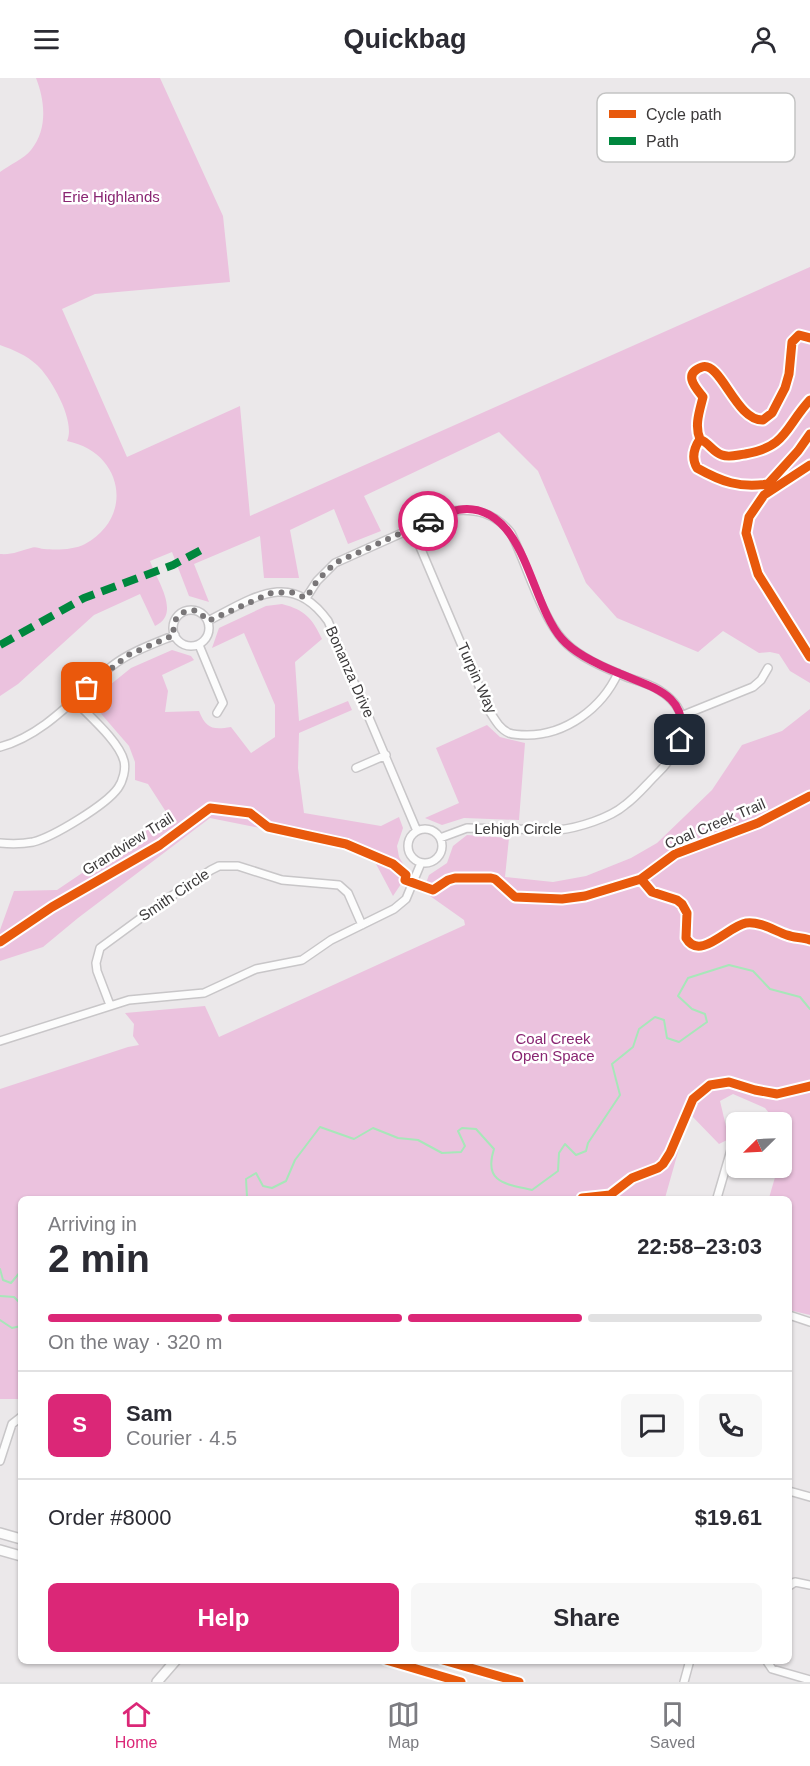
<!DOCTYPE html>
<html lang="en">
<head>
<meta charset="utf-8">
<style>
	:root { --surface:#fff; --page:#f7f7f7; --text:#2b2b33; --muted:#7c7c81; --line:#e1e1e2; --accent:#db2777 }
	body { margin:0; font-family:Arial,sans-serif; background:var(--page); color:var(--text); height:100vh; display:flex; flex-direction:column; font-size:22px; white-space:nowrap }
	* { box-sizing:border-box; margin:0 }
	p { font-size:20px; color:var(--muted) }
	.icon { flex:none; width:33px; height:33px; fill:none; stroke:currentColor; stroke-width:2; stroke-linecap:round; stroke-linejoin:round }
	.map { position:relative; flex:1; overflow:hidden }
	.drawer { position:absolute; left:18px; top:1118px; width:774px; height:468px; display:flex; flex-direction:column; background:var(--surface); border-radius:9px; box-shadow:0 2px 4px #0004 }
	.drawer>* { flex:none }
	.needle { width:39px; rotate:246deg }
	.controls { position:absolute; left:726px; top:1034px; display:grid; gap:12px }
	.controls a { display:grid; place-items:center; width:66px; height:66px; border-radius:9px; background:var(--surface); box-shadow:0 2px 4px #0004; font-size:30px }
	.pin { position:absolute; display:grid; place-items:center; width:51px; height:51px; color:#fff; margin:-26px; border-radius:12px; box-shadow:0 3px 9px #0006 }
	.courier { position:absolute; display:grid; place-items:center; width:60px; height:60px; margin:-30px; border:4px solid #db2777; border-radius:50%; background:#fff; color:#222; box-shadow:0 2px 8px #0007 }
	.headline em { font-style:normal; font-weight:600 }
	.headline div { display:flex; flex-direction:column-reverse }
	.headline { display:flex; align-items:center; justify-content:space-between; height:102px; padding:0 30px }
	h1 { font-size:39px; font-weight:600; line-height:45px }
	.bar { display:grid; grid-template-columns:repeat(4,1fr); gap:9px 6px; align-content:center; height:72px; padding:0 30px }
	.bar i { height:8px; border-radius:4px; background:var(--line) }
	.bar .active { background:var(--accent) }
	.bar p { grid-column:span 4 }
	.line { display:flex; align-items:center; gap:15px; padding:0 30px; border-top:2px solid var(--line) }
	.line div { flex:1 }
	.round { display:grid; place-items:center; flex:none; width:63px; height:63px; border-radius:9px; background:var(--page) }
	.cta { display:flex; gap:12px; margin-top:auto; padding:12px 30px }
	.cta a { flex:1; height:69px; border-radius:9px; background:var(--accent); color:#fff; font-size:24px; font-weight:600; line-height:69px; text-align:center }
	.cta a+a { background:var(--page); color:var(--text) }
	header { display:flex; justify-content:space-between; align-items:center; height:78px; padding:0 30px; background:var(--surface); font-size:27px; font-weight:600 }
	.tabs { display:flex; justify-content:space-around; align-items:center; height:84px; border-top:2px solid var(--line); background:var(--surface); font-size:16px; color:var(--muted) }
	.tabs a { display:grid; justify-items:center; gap:3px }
	.tabs .active { color:var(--accent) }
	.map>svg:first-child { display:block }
	.green { fill:#ebc2de }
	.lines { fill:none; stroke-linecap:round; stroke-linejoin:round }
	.stream { stroke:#a7e7b9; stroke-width:2 }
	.street-casing { stroke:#c8c6c8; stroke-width:10 }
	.secondary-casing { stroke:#c8c6c8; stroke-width:12 }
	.street { stroke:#fcfcfc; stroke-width:7 }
	.secondary { stroke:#fcfcfc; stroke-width:9 }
	.quiet { stroke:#00873e; stroke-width:8; stroke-dasharray:15 8; stroke-linecap:butt }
	.cycleway-casing { stroke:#fff; stroke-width:13 }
	.cycleway { stroke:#e8590c; stroke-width:9 }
	.done { stroke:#797678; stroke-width:6; stroke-dasharray:0 10.8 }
	.route { stroke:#db2777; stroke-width:8 }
	.labels { text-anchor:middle; stroke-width:5; stroke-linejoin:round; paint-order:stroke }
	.park-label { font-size:15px; fill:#892672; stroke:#fff }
	.street-label { font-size:15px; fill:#3b393a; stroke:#fff }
	.key { fill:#fff; stroke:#c4c4c4; stroke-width:1.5 }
	.key-label { font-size:16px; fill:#3b393a }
</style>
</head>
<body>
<header><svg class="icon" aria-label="menu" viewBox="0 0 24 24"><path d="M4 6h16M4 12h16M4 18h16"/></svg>Quickbag<svg class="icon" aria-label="person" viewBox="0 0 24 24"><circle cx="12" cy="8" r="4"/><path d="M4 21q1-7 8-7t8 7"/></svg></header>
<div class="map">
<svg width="810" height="1604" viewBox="0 0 810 1604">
	<rect width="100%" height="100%" fill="#ebe8ea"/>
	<path class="green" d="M36,0H160L223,138L230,204L95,216L62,231L127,379L240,328L250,438L810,189V605L790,593L779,576L770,574L759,575L723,553L698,574L617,540L586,505L538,393L499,354L364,418L381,453L348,466L334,431L290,452L299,500H264L260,458L194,486L209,524L189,518L172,474L150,483C156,501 182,536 155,548L140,516L94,537L18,606L0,618V476C12,477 20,473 31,470C35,468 40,471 44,471C56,472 74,472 85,466C135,439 123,374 67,363C76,344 52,301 37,287C26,277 14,272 0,267V94C9,87 24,81 31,72C48,51 45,23 36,0Z
		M282,526C305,532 312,540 322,561L295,584L299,643L348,623L352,632L299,655L298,690L304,735L381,748L399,739L403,750L397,768L399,779L405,789L401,806L393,818L375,784L344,767L210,740L78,840L43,869L0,883V852L14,813L57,812L168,737L148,706L135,702V684L129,668L90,623L131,590L172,572L191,578L194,582L162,597L168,613L165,634L199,633C206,651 213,652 231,649L251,675L275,659V627L244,555L212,570L219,550L266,528Z
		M810,631V1237L789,1232V1120H769L778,1089H782V1076L787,1057L782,1051V1044H776L765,1030L733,1016L720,1023L729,1061L719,1066L689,1035L665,1120H21V1321H0V1011L128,969L139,967L133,958L134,946L125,935L205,928L219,959L465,847L464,842L423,813L429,797L447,785L453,768L467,757L509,760L505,799L553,804L586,798L631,780L657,765L712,712L742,667L782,653Z
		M487,647L500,659L525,665L519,742L464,740L442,747L425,740L459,725L436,670Z"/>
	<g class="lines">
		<path class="stream" d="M245,1120L247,1119L246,1101L256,1095L263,1108L272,1110L286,1103L295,1082L320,1049L354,1061L373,1050L398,1060L418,1062L442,1075L461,1074L465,1068L458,1053L462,1050L476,1051L494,1071C483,1105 506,1106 532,1112L558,1093L559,1075L565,1066L576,1077L586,1073L588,1065L620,1017L612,986L633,969L639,951L655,939L664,942L667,960L679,964L707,944L705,936L692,931L678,918L688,900L729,887L753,893L770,911L800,919L810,931
			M0,1191L3,1202L11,1205L21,1193
			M0,1218L14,1219L21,1226
			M0,1242L12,1250L21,1248"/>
		<g class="street-casing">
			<path id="street" d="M412,450L490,634C495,642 500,651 509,655C514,657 521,657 527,657C566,657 602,630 618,595
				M306,520L317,503L335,485L451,433C476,430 495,435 511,455C526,485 541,538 563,562C579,580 607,591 629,600C639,603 650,606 659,612C699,637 682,672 655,698C645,708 636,719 625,727C610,740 578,750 558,752L467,750L440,760
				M173 550a18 18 0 1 1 36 0a18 18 0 1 1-36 0Z
				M208,543C253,520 291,491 328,543L417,753
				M199,567L223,625L217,635
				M681,638L753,609L761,602L768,590
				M0,669C45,657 77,617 112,588C130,574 153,566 175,557
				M356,690L386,677
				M408 768a17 17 0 1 1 34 0a17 17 0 1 1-34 0Z
				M0,765C11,766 22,766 33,764C53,759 106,727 118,710C123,703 126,691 124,683C119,663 88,637 74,622
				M110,927L97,893L96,885L100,870L164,823L211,792L219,788H238L282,802L339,807L348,815L362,847
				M0,963L129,922L204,915L256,891L302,882L331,862L394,831L406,821L421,785
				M717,1120L731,1072
				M789,1237L810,1244
				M0,1383L12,1346L21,1339
				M789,1413L810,1419
				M789,1508L795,1504L810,1507
				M766,1582L772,1591L810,1602
				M684,1604L690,1582"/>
		</g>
		<g class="secondary-casing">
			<path id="secondary" d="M0,1455L21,1461
				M0,1472L21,1478
				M386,1582L461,1604
				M443,1582L519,1604
				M157,1604L176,1582"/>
		</g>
		<use href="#street" class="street"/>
		<use href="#secondary" class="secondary"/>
		<path class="quiet" d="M0,567L84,520L173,487L207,469"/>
		<g class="cycleway-casing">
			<path id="cycleway" d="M700,361C694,347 700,332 703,319C696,310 682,296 702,289C721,283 736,343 763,342L772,335L785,310L789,296L792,264L799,257L810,260
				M700,361C694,370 691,380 697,390C722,404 739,410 768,406L798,373L810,356
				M700,361C709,365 713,374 722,377C729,380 737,377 745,376C787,369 785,349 810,322
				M810,387L764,417L749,439L746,455L758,496L810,579
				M810,718L758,745L675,776L641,801L652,814L677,822L682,826L687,835L686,860C700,884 728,848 746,845C760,843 775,853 787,857C794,860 802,859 810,862
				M0,864L52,829L160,767L210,730L250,735L268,749L346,766L393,786L406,797L405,802L433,812L448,802L455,800H491L495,801L515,819L562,821L585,818L641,801
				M582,1120L610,1117L632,1100L658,1090L663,1086L670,1075L693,1021L710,1007L729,1004L755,1012L777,1016L810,1008
				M386,1582L461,1604
				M443,1582L519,1604"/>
		</g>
		<use href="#cycleway" class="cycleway"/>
	</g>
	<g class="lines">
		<path class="done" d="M87,610L128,577L174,557C171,540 182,530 198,533L208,543L271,515L291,514L306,520L317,503L335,485L428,443"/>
		<path class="route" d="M428,443C440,438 453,431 467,431C526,432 530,525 562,561C576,577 601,588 621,596C653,610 690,617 680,662"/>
	</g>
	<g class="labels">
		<g class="park-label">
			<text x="111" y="124">Erie Highlands</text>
			<text x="553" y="966">Coal Creek<tspan x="553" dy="17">Open Space</tspan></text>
		</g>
		<g class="street-label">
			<text transform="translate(350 594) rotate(66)" y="5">Bonanza Drive</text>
			<text transform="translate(477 600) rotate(66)" y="5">Turpin Way</text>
			<text transform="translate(715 746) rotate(-23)" y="5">Coal Creek Trail</text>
			<text x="518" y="756">Lehigh Circle</text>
			<text transform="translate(128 766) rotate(-32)" y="5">Grandview Trail</text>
			<text transform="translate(174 817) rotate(-34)" y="5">Smith Circle</text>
		</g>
	</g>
	<rect x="597" y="15" width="198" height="69" rx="9" class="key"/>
	<rect x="609" y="32" width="27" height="8" fill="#e8590c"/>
	<rect x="609" y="59" width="27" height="8" fill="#00873e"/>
	<g class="key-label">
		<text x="646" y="42">Cycle path</text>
		<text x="646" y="69">Path</text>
	</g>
</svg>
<div class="controls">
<a><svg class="needle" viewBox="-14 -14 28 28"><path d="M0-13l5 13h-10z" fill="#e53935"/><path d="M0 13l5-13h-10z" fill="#7c7c81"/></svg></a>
</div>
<div class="pin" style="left:87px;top:610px;background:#ea580c"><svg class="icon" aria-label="bag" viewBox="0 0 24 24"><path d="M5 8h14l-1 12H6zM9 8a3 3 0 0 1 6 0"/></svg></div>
<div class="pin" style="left:680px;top:662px;background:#1f2937"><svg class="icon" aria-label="home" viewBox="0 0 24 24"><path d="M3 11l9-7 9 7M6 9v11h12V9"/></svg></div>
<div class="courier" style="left:428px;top:443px"><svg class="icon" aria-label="car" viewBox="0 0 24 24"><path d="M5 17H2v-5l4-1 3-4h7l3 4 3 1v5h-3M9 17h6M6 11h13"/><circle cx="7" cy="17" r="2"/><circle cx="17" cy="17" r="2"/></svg></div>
<section class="drawer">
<div class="headline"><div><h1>2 min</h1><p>Arriving in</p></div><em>22:58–23:03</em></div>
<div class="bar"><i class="active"></i><i class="active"></i><i class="active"></i><i></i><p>On the way · 320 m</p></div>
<div class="line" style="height:108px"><b class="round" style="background:var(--accent);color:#fff">S</b><div><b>Sam</b><p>Courier · 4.5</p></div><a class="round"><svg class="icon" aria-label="chat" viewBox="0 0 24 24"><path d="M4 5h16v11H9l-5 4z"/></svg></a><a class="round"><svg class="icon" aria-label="phone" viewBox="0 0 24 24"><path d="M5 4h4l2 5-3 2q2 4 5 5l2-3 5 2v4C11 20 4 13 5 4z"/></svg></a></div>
<div class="line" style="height:78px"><div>Order #8000</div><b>$19.61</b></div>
<div class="cta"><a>Help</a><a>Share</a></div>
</section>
</div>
<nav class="tabs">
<a class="active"><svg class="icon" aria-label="home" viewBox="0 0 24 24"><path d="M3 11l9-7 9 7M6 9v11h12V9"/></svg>Home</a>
<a><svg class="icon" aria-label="map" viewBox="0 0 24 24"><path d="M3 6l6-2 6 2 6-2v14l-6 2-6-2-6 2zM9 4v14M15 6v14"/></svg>Map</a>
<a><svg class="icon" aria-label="saved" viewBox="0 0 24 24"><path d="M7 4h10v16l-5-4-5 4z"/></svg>Saved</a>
</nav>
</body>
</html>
